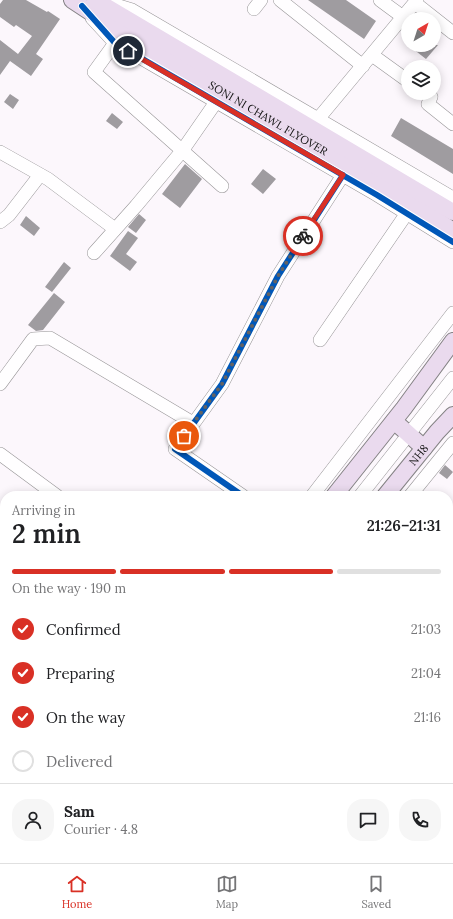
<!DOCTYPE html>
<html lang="en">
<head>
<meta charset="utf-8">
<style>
	:root { --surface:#fff; --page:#f6f6f6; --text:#202124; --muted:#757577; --line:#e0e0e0; --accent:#d93025 }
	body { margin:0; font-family:Lora,serif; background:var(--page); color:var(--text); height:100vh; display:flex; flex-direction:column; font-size:15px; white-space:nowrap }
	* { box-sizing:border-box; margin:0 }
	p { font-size:13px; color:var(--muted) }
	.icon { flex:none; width:22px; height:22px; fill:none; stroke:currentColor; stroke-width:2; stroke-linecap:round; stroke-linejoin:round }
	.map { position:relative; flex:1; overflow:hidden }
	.sheet { position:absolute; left:0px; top:491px; width:453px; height:372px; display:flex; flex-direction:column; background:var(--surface); border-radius:16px 16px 0 0; box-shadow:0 2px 10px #0003 }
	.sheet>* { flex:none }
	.needle { width:26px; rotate:39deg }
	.fabs { position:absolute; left:401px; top:12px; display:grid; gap:8px }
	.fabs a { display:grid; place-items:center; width:40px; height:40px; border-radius:50%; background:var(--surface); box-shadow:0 2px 10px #0003; font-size:20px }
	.pin { position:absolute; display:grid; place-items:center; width:34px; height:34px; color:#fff; margin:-17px; border:2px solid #fff; border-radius:50%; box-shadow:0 1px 4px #0007 }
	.courier { position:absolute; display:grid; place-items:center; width:40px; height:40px; margin:-20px; border:3px solid #d93025; border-radius:50%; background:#fff; color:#222; box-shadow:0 1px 5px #0007 }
	.overview em { font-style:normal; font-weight:600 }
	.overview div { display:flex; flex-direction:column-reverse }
	.overview { display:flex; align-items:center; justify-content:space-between; height:68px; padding:0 12px }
	h1 { font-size:26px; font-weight:600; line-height:30px }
	.bar { display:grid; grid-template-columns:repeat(4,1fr); gap:6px 4px; align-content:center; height:48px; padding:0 12px }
	.bar i { height:5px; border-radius:3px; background:var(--line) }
	.bar .selected { background:var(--accent) }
	.bar p { grid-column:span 4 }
	.line { display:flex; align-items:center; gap:10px; padding:0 12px; border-top:1px solid var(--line) }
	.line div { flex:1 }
	.round { display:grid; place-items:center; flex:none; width:42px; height:42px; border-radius:16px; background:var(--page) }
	ol { padding:0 12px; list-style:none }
	li { display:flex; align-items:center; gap:12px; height:44px }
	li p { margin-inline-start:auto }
	li .icon { padding:4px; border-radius:50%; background:var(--accent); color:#fff; stroke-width:4 }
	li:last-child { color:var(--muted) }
	li i { width:22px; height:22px; border:2px solid var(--line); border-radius:50% }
	.tab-bar { display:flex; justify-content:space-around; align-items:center; height:56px; border-top:1px solid var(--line); background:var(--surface); font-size:11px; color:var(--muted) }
	.tab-bar a { display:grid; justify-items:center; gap:2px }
	.tab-bar .selected { color:var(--accent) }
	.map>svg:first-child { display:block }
	.building { fill:#9f9ca0 }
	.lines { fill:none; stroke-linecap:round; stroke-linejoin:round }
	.minor-casing { stroke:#979597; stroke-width:14 }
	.major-casing { stroke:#848284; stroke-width:18 }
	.minor { stroke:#fffeff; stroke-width:13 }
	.major { stroke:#eadaee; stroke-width:16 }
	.cycleway-casing { stroke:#fff; stroke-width:8 }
	.cycleway { stroke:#0057b8; stroke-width:6 }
	.done { stroke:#636263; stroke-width:4; stroke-dasharray:0 7.2 }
	.route { stroke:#d93025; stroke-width:5 }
	.labels { text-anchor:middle; stroke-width:4; stroke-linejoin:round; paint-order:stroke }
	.street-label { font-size:11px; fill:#111; stroke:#fff }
</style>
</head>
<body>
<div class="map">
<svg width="453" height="863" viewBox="0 0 453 863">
	<rect width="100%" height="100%" fill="#fcf7fc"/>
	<path class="building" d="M3,0H26L47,12L48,11L60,19L36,54L43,59L31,76L10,61L0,75V40L18,54L32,36L16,25L14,27L0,17V4Z
		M308,0H346L376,21L364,39Z
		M408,45H438L426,59Z
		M10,94L19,100L13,109L4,102Z
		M112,113L123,122L117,129L106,121Z
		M401,118L453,149V174L391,136Z
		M185,164L202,179L180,208L162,194Z
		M263,169L276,179L263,194L251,184Z
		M139,214L146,220L136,233L128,227Z
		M26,216L40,228L34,236L20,225Z
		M128,231L138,238L126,254L137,262L130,271L110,256Z
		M64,262L71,268L52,292L45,287Z
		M54,293L65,302L43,330L36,331L28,325Z
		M445,465L453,472L447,479L439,473Z"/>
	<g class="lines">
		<g class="minor-casing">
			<path id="minor" d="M280,0L363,66
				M380,0L403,17
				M106,2L132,10L453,198
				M415,3L453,33
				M254,9L261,0
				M92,18L115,43L377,195L453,242
				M115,43L94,72L222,186
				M372,55L408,81
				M425,93L431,97L428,104L453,124
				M318,119L417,0
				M0,152L48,179L115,229
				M0,222L9,215L40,175
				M94,253L136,206L182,151L216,102
				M320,340L407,213
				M0,384L33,339L50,338L193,423
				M0,454L57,496
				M243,496L175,449L222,384L278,276L343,175
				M312,496L453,313
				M360,496L453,378
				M410,496L453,443
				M448,611L453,614
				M0,617L5,620
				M342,858L349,863
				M15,863L19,858
				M64,863L68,858
				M113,863L116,858
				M268,863L271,858
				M323,863L327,858"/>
		</g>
		<g class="major-casing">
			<g id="major">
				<path id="s1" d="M72,0L119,31L403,197L453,231"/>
				<path d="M95,0L453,212"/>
				<path d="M394,421L424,448"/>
				<path d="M334,496L404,408L453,341"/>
				<path id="s2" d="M385,496L437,432L453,415"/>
				<path d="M37,863L41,858"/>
				<path d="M87,863L92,858"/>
			</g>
		</g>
		<use href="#minor" class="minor"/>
		<use href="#major" class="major"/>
		<g class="cycleway-casing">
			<path id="cycleway" d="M82,6L115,43L377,195L453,242
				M243,496L175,449L222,384L278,276L343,175"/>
		</g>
		<use href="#cycleway" class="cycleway"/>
	</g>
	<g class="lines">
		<path class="done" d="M184,436L222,384L278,276L303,236"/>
		<path class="route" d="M128,51L343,175L303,236"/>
	</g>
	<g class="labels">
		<g class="street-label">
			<text dy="4" stroke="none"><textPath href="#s1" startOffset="229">SONI NI CHAWL FLYOVER</textPath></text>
			<text dy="4" stroke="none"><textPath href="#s2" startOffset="53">NH8</textPath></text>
		</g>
	</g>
</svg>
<div class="fabs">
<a><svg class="needle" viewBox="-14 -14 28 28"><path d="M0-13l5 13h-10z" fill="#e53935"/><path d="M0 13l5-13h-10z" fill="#757577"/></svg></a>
<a><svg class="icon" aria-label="layers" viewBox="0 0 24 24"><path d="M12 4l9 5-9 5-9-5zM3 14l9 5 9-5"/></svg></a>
</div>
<div class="pin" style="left:184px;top:436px;background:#ea580c"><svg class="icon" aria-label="bag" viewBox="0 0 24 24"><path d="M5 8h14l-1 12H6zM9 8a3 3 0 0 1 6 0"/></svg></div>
<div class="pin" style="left:128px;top:51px;background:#1f2937"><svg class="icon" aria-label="home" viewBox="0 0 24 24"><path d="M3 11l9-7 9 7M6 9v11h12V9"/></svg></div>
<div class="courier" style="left:303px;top:236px"><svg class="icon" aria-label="bike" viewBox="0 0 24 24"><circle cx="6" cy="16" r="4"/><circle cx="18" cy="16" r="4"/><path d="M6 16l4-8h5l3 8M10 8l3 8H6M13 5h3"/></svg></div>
<section class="sheet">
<div class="overview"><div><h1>2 min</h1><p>Arriving in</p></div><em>21:26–21:31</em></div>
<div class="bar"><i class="selected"></i><i class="selected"></i><i class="selected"></i><i></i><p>On the way · 190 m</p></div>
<ol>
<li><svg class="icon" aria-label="check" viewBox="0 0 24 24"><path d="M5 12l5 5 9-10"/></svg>Confirmed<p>21:03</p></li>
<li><svg class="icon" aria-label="check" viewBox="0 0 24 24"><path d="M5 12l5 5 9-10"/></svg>Preparing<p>21:04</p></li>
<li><svg class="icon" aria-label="check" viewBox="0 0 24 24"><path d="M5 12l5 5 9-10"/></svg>On the way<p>21:16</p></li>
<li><i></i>Delivered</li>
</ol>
<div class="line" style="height:72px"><a class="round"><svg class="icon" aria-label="person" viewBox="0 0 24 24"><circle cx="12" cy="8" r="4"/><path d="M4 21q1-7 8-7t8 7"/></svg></a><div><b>Sam</b><p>Courier · 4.8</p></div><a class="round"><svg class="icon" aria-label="chat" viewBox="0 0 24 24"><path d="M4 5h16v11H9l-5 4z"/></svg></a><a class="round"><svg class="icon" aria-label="phone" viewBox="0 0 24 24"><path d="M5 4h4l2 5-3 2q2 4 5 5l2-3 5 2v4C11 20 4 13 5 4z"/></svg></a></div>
</section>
</div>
<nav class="tab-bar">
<a class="selected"><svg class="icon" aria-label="home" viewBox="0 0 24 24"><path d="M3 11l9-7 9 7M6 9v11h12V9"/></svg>Home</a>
<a><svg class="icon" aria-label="map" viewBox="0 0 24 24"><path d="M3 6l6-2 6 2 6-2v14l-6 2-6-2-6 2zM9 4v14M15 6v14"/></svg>Map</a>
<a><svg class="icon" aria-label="saved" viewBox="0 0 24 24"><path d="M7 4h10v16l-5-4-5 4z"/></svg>Saved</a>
</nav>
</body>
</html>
